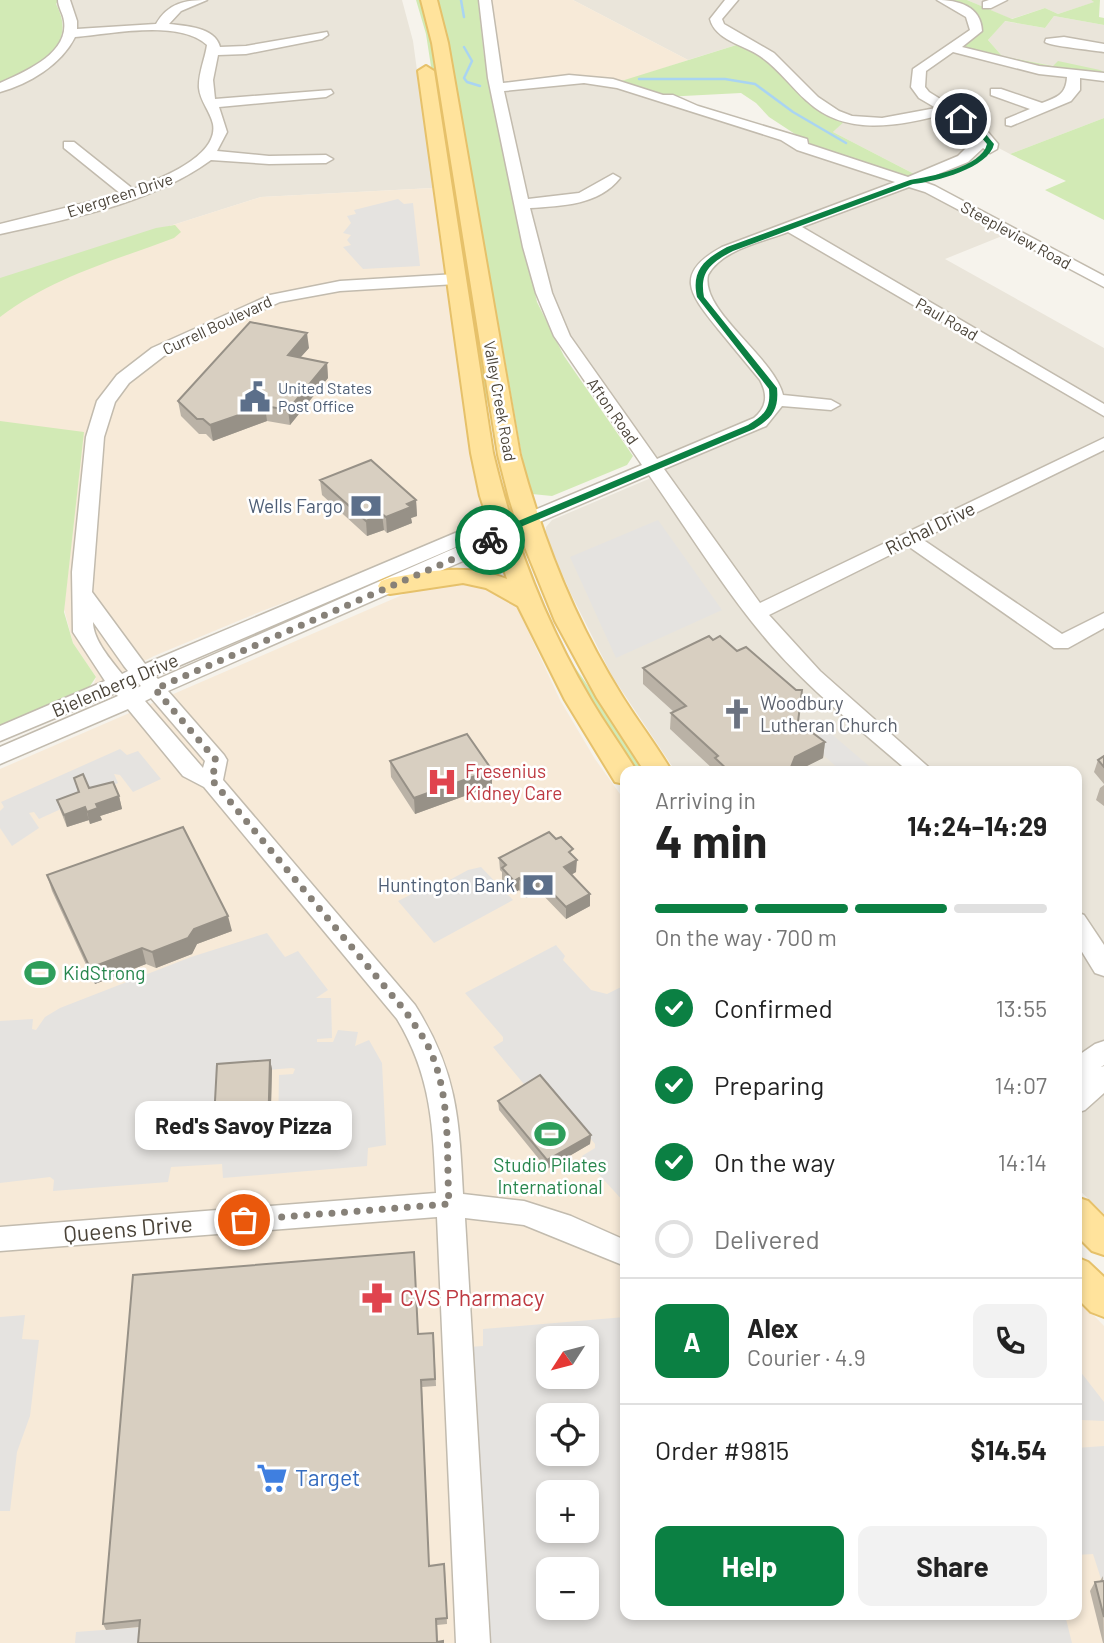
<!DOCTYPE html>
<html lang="en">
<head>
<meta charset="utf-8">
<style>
	:root { --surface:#fff; --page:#f2f2f2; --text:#222; --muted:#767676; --line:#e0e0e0; --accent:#0b8043 }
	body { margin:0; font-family:Barlow,sans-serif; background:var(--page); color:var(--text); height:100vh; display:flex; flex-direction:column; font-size:26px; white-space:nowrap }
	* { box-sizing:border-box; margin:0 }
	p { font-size:23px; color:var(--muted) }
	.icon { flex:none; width:38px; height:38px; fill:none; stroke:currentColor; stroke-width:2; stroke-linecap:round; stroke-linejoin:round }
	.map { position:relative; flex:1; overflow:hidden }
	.panel { position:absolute; left:620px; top:766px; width:462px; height:854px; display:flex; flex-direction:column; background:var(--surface); border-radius:14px; box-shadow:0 4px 10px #0003 }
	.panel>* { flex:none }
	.needle { width:46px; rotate:234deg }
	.tools { position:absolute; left:536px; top:1326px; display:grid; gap:14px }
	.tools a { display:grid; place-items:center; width:63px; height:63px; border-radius:14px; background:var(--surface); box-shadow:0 4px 10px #0003; font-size:35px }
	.pin { position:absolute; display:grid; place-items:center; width:60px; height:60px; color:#fff; margin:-30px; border:4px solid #fff; border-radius:50%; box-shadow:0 2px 7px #0007 }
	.courier { position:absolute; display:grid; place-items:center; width:70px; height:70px; margin:-35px; border:5px solid #0b8043; border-radius:50%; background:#fff; color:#222; box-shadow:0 2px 9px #0007 }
	.bubble { position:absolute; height:49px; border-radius:14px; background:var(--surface); box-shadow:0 4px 10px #0003; font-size:23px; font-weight:700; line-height:49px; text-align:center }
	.summary em { font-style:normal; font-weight:700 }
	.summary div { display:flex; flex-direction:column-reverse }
	.summary { display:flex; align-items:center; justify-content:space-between; height:119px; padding:0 35px }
	h1 { font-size:46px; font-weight:700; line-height:52px }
	.bar { display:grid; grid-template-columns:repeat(4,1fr); gap:10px 7px; align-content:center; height:84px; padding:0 35px }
	.bar i { height:9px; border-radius:5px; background:var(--line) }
	.bar .active { background:var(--accent) }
	.bar p { grid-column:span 4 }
	.line { display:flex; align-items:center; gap:18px; padding:0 35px; border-top:2px solid var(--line) }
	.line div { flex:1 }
	.round { display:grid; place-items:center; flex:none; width:74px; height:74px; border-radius:14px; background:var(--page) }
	ol { padding:0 35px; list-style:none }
	li { display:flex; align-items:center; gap:21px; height:77px }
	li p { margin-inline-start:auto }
	li .icon { padding:7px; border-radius:50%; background:var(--accent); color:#fff; stroke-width:4 }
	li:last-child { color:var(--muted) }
	li i { width:38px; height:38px; border:4px solid var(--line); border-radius:50% }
	.button { display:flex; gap:14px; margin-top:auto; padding:14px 35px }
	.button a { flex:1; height:80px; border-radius:14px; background:var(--accent); color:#fff; font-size:28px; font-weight:700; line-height:80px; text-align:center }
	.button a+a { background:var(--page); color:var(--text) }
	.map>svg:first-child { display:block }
	.residential { fill:#eae5da }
	.commercial { fill:#f7ead8; fill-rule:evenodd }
	.green { fill:#d2eab5 }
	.parking { fill:#e5e3e0; fill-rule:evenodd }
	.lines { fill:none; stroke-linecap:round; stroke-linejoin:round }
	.stream { stroke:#a9d4f2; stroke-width:2.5 }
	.minor-casing { stroke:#c2bbae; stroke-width:3 }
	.major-casing { stroke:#e6c16a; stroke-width:4 }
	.minor { fill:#fff; fill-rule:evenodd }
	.major { fill:#ffe39c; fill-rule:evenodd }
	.wall { fill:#bab2a6 }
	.shaded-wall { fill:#979187 }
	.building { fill:#d8cfc1; stroke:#979187; stroke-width:2 }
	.route { fill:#0b8043 }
	.done { stroke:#878178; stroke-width:7; stroke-dasharray:0 12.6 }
	.labels { text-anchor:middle; stroke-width:5; stroke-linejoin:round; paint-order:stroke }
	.far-street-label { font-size:16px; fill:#4b4439; stroke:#fff }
	.far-service-label { font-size:16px; fill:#4e5e75; stroke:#fff; text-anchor:start }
	.service-label { font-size:19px; fill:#4e5e75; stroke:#fff; text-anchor:end }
	.street-label { font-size:19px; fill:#4b4439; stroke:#fff }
	.worship-label { font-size:19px; fill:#5b616d; stroke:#fff; text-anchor:start }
	.health-label { font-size:19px; fill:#be3a42; stroke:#fff; text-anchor:start }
	.leisure-label { font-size:19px; fill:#27864d; stroke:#fff; text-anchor:start }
	.near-street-label { font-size:23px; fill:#4b4439; stroke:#fff }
	.near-health-label { font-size:23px; fill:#be3a42; stroke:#fff; text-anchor:start }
	.near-shop-label { font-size:23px; fill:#366cbe; stroke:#fff; text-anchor:start }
</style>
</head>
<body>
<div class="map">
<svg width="1104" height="1643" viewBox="0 0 1104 1643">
	<rect width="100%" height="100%" fill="#f6f3ec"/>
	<path class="residential" d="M59,0H402L413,41L433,188L261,197L0,280V84L32,68L52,51L61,39L64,21L56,4Z
		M573,0H943L952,3L977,26L953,48L1104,77V118L1010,154L991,144L989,151L979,161L930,180L915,181L1012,232L945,259L1104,348V1214L1076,1187V772H676L612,676L570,592L545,534L546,527L552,520L665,472L562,336L497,88L586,79L918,176L833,132L847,118L829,111L746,42L688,60Z
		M967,0H1091L1095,2L1058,14L1045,8L1011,19Z
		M1054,16L1104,25V72L1058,62L1054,66L1002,56L988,40L1004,21L1045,28Z"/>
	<path class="commercial" d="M491,0H573L688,60L622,82L578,76L506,82L502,78Z
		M433,188L471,460L481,509L478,519L468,528L368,571L262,611L154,656L85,691L94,684L96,677L73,643L64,609L83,439L0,423V280L261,197Z
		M475,579L515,603L560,700L595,759L625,801V1615H1076V1297L1104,1326V1643H0V769L423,586ZM548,1339H586V1377H548ZM548,1416H586V1454H548ZM548,1493H586V1531H548ZM548,1570H586V1608H548Z"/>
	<path class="green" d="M0,0H59L56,4C80,49 33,68 0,84Z
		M416,0H423L429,17L495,419H492L477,364L426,34Z
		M437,0H478L484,55L537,302L564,356L633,456L627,465L552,496L532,494L524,467L446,31Z
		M943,0H967L1012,19L1045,8L1058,14L1094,2L1091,0H1100L1099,17L1104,18V25L1054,16L1045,28L1005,21L988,40L1002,56L1053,66L1058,61L1100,70L1104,72V77L1074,75L952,48L977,26L952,3Z
		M746,42L799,85L848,118L833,132L918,176L912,181L824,153L769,117L756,103L741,93L664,97L615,83Z
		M1104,118V220L1045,190L1066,181L1010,154Z
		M175,225L181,232L174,238C113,261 53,277 0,317V278L156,228Z
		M0,421L84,432L64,612L73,643L96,677L88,689L0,727Z
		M569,659L649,772H633L566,660Z"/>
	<path class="parking" d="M398,199L404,204L413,203L420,266L363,269L343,247L351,245L347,240L351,235L343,233L351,223L347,216L356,214L354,210Z
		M658,520L722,610L616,658L570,557Z
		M828,731L869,766L860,772H842L808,741Z
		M120,749L127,755L138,751L161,779L133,792L120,775L114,774L118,783L39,819L34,812L29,813L39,828L12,846L0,828V811L4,807L1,802Z
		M481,867L513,900L434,943L398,901L426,887L433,889L468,870Z
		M267,933L285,957L298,951L328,990L316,998H331L332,1038L317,1039V1042H333L338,1030L358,1032L355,1046L369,1040L382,1063L386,1145L368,1148L367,1166L223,1178L222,1164L171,1167L168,1182L53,1191L54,1180L50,1177L0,1183V1021L33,1019L32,1029L36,1030L45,1017L60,1008L191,957ZM292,1068L295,1069L293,1074L279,1075L278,1135L292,1134L294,1140L213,1145L216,1074Z
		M556,945L565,956L563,960L591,990L607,994L625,985V1203L582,1156L595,1148V1144L545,1083L528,1089L493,1047L503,1041V1037L465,993Z
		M25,1315L22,1339L39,1340L30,1416L17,1452L10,1511H0V1317Z
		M625,1317V1615H1065L1072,1643H458L442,1349L483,1346V1329ZM548,1339H586V1377H548ZM548,1416H586V1454H548ZM548,1493H586V1531H548ZM548,1570H586V1608H548Z
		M1076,1366L1104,1402V1421L1082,1420L1076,1403Z
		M1104,1446V1585H1103L1093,1554L1076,1555V1448Z
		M143,1627L142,1643H75L76,1632Z"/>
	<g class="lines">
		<path class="stream" d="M461,0L464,17
			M464,47L472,61L464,78L467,82L480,86
			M639,79H725L755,84L793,112L846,143"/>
		<g class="minor-casing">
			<path id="minor" d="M58,0H70L77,21V29L156,24C168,3 185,0 207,0L181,11L169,24C186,26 215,27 220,47L246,46L327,32L328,35L322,39L246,54L218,55L213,80L215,99L331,90L333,93L326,97L219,107L227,132L217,151L269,156L326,155L333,159L326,163L269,164L211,160C150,204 72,218 0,234V224L121,194L64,148V142H74L133,189C157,180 219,157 213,124C210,111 200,101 199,88C198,74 205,59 207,45C179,19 111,34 75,37C61,65 29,84 0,92V83C24,72 69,54 64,21C63,13 58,7 58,0Z
				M479,0H491L503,83L569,75L613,79L663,95H673L698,106L807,139L808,144L908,177L958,156L977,137L945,114C899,126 845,137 807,101C791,87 778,68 760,56C744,45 715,40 710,19L725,0H738L722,19L724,24L774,53L818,97L839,111L852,116L882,118L936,108L919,98L911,87L913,69L970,30L966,17L937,0C958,0 981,6 982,31L962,47L1039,66L1104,73V81L1080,78V90L1071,101L1011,126L1006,125V119L1030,109L991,95V89H1001L1042,103C1057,97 1066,95 1067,77L1039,74L953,52L926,71L925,87L929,92L982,125L998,144L997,149L990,153L983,148L968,162L921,181L935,186L1104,276V287L925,192L909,187L802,227L1104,404V416L788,232C763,242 722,249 708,275C700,311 774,357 783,395L831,400L840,405L831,410L782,406L766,426L664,469L760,603L1104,438V450L922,539L1062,634L1104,613V628L1068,648H1054L908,546L769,615L820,671L934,772H909C862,731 812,692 771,645C726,593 689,532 649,475L509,535L488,550L168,691L224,755L227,760L223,780L415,1005C457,1072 459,1117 463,1194L524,1201L571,1216L625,1240V1266L524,1225L465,1218L490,1643H456L437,1217L0,1251V1227L436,1193C433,1128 432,1077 397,1019L204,787L183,776L128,709L0,764V747L118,696L115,693L0,741V726L105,681L73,632L72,572L86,437L97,401L117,375L152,348L270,295L340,281L456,274L464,279L456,284L340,291L280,302L164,356L129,383L115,402L104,437L92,592L145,664L467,528L499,525L642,465L554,336L536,293L523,247L488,78ZM584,83L617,88L781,140L797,150L895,182L722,247C672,274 691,295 718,329C732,346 746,363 760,380C768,395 767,407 754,418L657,459L570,336L552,293L530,208C562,206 599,205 620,178L613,174L579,193L528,199L504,91ZM480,537L158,679L155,676L477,538ZM93,622L124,666L128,671L122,674C111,660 93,640 93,622ZM138,683L141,686L135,689L132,686ZM151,698L205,761L203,768L145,701Z
				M989,0H1007L991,8H983V2Z
				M1064,37L1104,44V52C1092,50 1050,46 1045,42L1046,39Z
				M1076,912L1084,915L1104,945V976L1095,973L1076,942Z
				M1104,1041V1065L1101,1067L1104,1066V1093L1085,1110L1076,1113V1086L1082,1081L1076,1083V1057L1095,1044Z"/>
		</g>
		<g class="major-casing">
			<path id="major" d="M421,0H437L448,43L520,455C543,540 575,621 622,696C638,722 657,746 672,772H645L597,698L555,621L522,540L509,498L498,455L432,43Z
				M426,66L434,71L493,453C514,541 545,622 591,700C605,724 622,747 637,772H625V784L615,782L565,700L518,606L486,588L463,583L390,594L381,591L378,586L381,581L390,578C430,571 468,563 507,579L480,496L471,453L418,71Z
				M1076,1197L1088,1201L1104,1217V1255L1092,1251L1076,1235Z
				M1076,1257L1088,1262L1104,1277V1317L1091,1312L1076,1297Z"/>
		</g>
		<use href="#minor" class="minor"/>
		<use href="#major" class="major"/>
	</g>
	<path class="wall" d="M309,348L300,358L327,363L328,378L290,425L267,421L213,441L206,434H199L181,416L178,401Z
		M320,480L416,500L417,516L411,518L412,523L387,533L384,530L367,536L322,495Z
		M643,668L798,722L825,742L823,758L795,772H714V770L670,729L671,713L674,712L643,684Z
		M1104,756V784L1094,772L1098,760Z
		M390,761L492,770V786L415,814L391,777Z
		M74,778L89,788L119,796L122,809L100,816L102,820L90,824L89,820L67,827L61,812L57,800L78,792Z
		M1104,785V806L1096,800L1100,788Z
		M573,856L576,872L572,874L590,894V906L566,919L539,891L526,898L519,890L514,893L502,880V872L500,870L499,858Z
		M47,875L232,931L197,944L192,954L156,968L146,964L95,984L52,891Z
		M270,1060L272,1069L270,1142L216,1147L213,1138Z
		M498,1101L591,1135L590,1144L547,1169L499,1110Z
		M418,1334L434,1340L436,1386L422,1387L429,1566L445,1570L447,1624L437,1625L438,1642L443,1643L139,1627L106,1630L103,1624Z
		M1103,1576L1104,1643H1103L1090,1591L1095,1582L1100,1581Z"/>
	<path class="shaded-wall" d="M307,333L309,348L289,370L288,355Z
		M327,363L328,378L290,425L288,410Z
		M265,406L267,421L213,441L210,425Z
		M416,500L417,516L411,518L412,523L387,533L386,517L407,504Z
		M382,514L384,530L367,536L366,521Z
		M825,742L823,758L795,772H789L795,757Z
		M492,770V786L415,814L414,798Z
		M119,796L122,809L100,816L102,820L90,824L87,812L96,804Z
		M85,807L89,820L67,827L64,815Z
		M577,860L576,872L564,879V867Z
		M519,878V890L514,893V881Z
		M539,879V891L526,898V886Z
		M590,894V906L566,919V907Z
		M228,916L232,931L197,944L192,954L156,968L152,952L194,929Z
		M142,948L146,964L95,984L90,968Z
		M270,1060L272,1069L270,1142L268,1133Z
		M591,1135L590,1144L547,1169V1160Z"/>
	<path class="building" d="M250,322L307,333L288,355L327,363L288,410L265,406L210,425L203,419H197L178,401Z
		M371,460L416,500L407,504L411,507L386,517L382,514L366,521L320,480Z
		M709,636L713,640L720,636L737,651L746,647L796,690H802L798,722L825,742L795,757L789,772H730L715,758L718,756L671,713L686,706L643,668Z
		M467,734L492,770L414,798L390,761Z
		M1104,756V767L1098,760Z
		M83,774L89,788L113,782L119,796L96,804L98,808L87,812L85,807L64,815L57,800L79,792L74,778Z
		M183,827L228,916L194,929L188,938L152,952L142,948L90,968L47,875Z
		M549,832L556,839L561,837L573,849L569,852L577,860L564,867L590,894L566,907L539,879L526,886L519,878L514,881L502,868L506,865L499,858Z
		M270,1060L268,1133L213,1138L217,1064Z
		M540,1075L591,1135L547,1160L498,1101Z
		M414,1252L418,1334L433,1333L435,1379L421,1380L429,1566L444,1564L447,1618L436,1619L437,1642L443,1641V1643H138L140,1620L103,1624L133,1275Z
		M1104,1581V1617L1095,1582Z"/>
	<path class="route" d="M959,117L979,126L994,144C989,168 935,182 913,184L733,251C712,262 699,271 704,297L777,388C779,410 772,418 754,429L506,533L494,542H487V538L499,529L748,425C764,415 771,409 769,389L697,297C691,270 705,259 727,247L910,180C929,177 982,167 987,144L974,129L959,120Z"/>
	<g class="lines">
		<path class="done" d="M244,1220L449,1204C446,1151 452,1093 427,1044C421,1033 413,1023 406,1012L212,780L216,760L155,689L481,547L490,540"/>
	</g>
	<defs>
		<g id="civic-bare" transform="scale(2.415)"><path d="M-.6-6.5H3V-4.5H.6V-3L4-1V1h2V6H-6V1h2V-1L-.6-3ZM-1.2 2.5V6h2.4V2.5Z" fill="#5c6f8a" stroke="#fff" stroke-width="2.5" paint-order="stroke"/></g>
		<g id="bank-bare" transform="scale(2.415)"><path d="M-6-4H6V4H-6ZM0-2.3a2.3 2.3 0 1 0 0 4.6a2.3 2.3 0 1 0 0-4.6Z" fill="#5c6f8a" stroke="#fff" stroke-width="2.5" paint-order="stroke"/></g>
		<g id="church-bare" transform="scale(2.415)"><path d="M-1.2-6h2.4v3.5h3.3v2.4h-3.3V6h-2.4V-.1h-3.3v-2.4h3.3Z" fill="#6b7280" stroke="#fff" stroke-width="2.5" paint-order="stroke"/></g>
		<g id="hospital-bare" transform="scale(2.415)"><path d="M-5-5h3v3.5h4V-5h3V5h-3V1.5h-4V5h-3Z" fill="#e0444e" stroke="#fff" stroke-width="2.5" paint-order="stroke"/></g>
		<g id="stadium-bare" transform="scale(2.415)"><path d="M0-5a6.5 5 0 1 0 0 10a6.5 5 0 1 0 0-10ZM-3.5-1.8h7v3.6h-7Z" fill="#2e9e5b" stroke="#fff" stroke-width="2.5" paint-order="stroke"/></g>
		<g id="pharmacy-bare" transform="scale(2.415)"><path d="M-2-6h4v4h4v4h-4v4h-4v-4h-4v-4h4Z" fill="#e0444e" stroke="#fff" stroke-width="2.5" paint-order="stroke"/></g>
		<g id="supermarket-bare" transform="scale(2.415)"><path d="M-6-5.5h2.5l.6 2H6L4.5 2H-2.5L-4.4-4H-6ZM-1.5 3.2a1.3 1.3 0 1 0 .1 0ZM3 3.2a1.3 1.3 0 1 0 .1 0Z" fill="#3f7fe0" stroke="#fff" stroke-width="2.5" paint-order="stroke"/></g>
	</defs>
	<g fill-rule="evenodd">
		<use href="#civic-bare" x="255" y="397"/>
		<use href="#bank-bare" x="366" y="506"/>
		<use href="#church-bare" x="737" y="714"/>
		<use href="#hospital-bare" x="442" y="782"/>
		<use href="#bank-bare" x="538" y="885"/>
		<use href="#stadium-bare" x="40" y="973"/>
		<use href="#stadium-bare" x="550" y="1134"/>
		<use href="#pharmacy-bare" x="377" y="1298"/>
		<use href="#supermarket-bare" x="272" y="1478"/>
	</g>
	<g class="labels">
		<g class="far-street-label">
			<text transform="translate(120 195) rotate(-18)" y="6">Evergreen Drive</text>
			<text transform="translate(1016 235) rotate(29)" y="6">Steepleview Road</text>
			<text transform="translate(947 319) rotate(30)" y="6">Paul Road</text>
			<text transform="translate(217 325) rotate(-25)" y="6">Currell Boulevard</text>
			<text transform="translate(500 401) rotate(80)" y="6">Valley Creek Road</text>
			<text transform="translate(613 411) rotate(55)" y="6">Afton Road</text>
		</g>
		<g class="far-service-label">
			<text x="278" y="394">United States<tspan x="278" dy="18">Post Office</tspan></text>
		</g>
		<g class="service-label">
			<text x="343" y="513">Wells Fargo</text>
			<text x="515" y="892">Huntington Bank</text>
		</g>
		<g class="street-label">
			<text transform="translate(930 528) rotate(-26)" y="7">Richal Drive</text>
			<text transform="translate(115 685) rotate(-23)" y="7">Bielenberg Drive</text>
		</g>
		<g class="worship-label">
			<text x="760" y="710">Woodbury<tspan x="760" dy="22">Lutheran Church</tspan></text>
		</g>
		<g class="health-label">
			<text x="465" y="778">Fresenius<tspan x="465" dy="22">Kidney Care</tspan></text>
		</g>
		<g class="leisure-label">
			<text x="63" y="980">KidStrong</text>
			<text x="550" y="1172" text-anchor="middle">Studio Pilates<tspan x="550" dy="22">International</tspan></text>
		</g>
		<g class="near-street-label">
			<text transform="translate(128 1229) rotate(-5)" y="8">Queens Drive</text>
		</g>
		<g class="near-health-label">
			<text x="400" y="1306">CVS Pharmacy</text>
		</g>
		<g class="near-shop-label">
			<text x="295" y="1486">Target</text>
		</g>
	</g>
</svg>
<div class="tools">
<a><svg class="needle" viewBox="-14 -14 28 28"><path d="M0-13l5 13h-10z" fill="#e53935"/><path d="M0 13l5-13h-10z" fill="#767676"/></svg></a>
<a><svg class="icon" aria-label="locate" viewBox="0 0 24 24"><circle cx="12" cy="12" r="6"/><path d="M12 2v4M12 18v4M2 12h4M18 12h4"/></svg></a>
<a>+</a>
<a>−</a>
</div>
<div class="pin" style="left:244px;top:1220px;background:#ea580c"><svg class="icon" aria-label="bag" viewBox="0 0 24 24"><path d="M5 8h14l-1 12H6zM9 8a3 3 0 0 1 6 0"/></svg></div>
<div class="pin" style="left:961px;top:119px;background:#1f2937"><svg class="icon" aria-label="home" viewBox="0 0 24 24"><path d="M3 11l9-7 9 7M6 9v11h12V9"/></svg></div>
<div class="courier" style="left:490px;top:540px"><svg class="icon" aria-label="bike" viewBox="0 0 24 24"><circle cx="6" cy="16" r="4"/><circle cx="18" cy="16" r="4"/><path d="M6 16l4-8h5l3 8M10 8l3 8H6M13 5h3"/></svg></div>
<div class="bubble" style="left:135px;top:1101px;width:217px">Red's Savoy Pizza</div>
<section class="panel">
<div class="summary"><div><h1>4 min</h1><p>Arriving in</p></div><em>14:24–14:29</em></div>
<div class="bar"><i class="active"></i><i class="active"></i><i class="active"></i><i></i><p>On the way · 700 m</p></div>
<ol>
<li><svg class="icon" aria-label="check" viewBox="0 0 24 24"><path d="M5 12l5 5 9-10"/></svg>Confirmed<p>13:55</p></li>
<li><svg class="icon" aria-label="check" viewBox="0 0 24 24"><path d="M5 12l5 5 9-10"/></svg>Preparing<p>14:07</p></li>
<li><svg class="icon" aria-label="check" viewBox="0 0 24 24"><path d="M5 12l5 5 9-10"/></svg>On the way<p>14:14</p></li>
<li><i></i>Delivered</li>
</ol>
<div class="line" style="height:126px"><b class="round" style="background:var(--accent);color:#fff">A</b><div><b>Alex</b><p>Courier · 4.9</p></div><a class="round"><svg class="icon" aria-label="phone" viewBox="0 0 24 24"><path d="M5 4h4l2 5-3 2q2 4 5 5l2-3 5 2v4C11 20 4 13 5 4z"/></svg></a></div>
<div class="line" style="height:91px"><div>Order #9815</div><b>$14.54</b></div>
<div class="button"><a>Help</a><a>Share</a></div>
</section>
</div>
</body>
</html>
